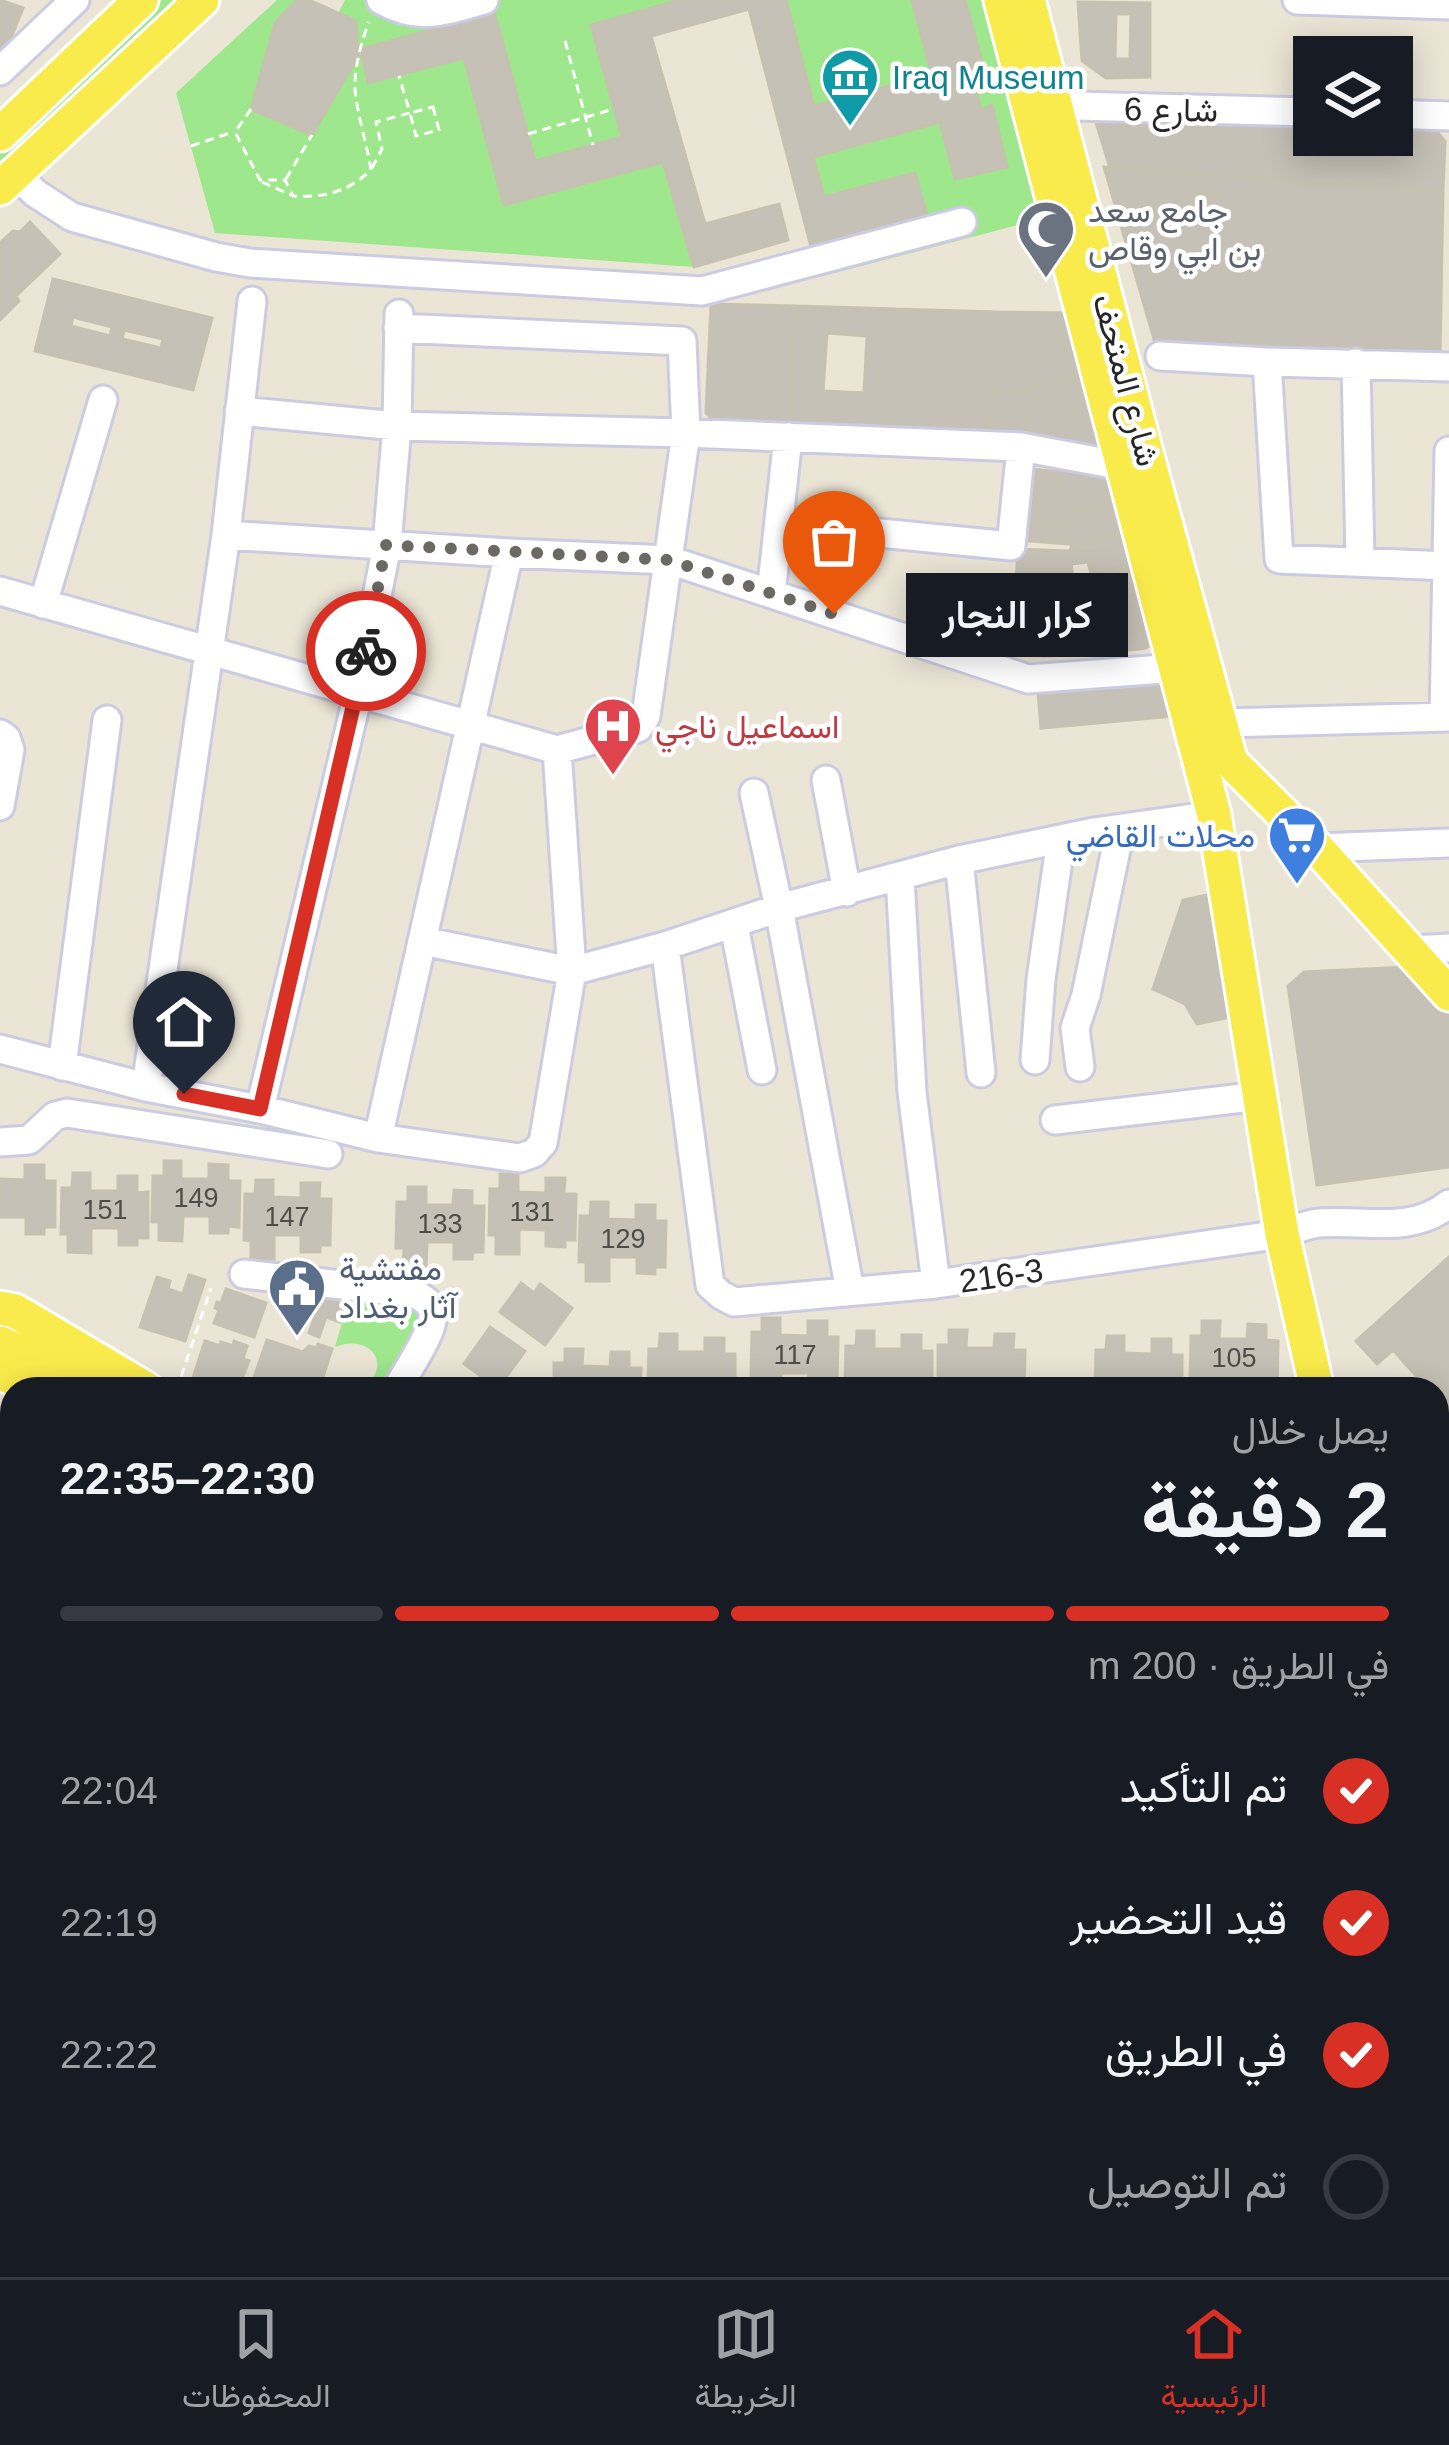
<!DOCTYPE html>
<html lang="ar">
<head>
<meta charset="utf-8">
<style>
	:root { --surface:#171b24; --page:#242831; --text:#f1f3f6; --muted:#9ea1a6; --line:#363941; --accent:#d93025 }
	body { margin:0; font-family:Arial,Vazirmatn,sans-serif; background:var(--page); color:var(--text); direction:rtl; height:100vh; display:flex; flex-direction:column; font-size:45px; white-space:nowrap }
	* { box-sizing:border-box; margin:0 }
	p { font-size:39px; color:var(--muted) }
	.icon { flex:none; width:66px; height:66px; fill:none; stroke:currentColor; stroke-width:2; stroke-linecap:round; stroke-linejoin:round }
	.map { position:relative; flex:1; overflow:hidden; direction:ltr }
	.side { position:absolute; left:0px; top:1377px; width:1449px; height:900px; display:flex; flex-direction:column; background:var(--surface); border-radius:36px 36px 0 0; box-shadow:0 6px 30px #0003; direction:rtl }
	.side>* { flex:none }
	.fabs { position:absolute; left:1293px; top:36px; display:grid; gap:24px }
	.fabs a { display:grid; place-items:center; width:120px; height:120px; border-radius:0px; background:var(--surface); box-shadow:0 6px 30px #0003; font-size:60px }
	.pin { position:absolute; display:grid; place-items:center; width:102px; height:102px; color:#fff; margin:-123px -51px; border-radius:50% 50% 50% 0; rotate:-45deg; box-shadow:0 0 12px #0007 }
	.pin .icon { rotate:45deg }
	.courier { position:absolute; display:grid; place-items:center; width:120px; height:120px; margin:-60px; border:9px solid #d93025; border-radius:50%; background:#fff; color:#222; box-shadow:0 3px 15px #0007 }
	.bubble { position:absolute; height:84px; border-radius:0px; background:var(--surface); box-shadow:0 6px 30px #0003; font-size:39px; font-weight:600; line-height:84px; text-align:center; direction:rtl }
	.overview em { font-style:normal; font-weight:600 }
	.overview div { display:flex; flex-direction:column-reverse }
	.overview { display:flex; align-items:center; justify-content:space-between; height:204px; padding:0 60px }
	h1 { font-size:78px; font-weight:600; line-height:90px }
	.bar { display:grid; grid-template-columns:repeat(4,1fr); gap:18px 12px; align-content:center; height:144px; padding:0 60px }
	.bar i { height:15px; border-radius:9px; background:var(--line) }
	.bar .current { background:var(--accent) }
	.bar p { grid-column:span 4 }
	ol { padding:0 60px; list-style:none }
	li { display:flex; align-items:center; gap:36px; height:132px }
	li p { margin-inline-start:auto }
	li .icon { padding:12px; border-radius:50%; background:var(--accent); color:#fff; stroke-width:4 }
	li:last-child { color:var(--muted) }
	li i { width:66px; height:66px; border:6px solid var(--line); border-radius:50% }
	.menu { display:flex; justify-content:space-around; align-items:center; height:168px; border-top:3px solid var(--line); background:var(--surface); font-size:33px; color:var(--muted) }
	.menu a { display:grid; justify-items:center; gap:6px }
	.menu .current { color:var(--accent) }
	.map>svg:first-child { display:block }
	.green { fill:#9ee78d }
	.water { fill:#5fb8f7 }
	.building { fill:#c5c1b6; stroke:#c6c1b0; stroke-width:3; fill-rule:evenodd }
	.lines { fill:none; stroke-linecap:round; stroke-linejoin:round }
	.minor-casing { stroke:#cbcce1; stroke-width:33 }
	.major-casing { stroke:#fff; stroke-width:39 }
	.path { stroke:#fff; stroke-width:3; stroke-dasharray:9 6; stroke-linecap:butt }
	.minor { stroke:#fff; stroke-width:27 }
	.major { stroke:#faeb4c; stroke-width:33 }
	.done { stroke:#6b6964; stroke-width:12; stroke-dasharray:0 21.6 }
	.route { stroke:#d93025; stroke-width:15 }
	.labels { text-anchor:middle; stroke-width:9; stroke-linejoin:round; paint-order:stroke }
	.number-label { font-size:27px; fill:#4e4d4a }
	.culture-label { font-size:33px; fill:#0d838f; stroke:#fff; text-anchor:start }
	.street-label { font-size:33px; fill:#262626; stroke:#fff }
	.worship-label { font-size:33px; fill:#5b616d; stroke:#fff; text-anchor:start }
	.health-label { font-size:33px; fill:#be3a42; stroke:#fff; text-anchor:start }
	.shop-label { font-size:33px; fill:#366cbe; stroke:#fff; text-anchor:end }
	.service-label { font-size:33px; fill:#4e5e75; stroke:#fff; text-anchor:start }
</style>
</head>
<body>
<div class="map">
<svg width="1449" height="2277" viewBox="0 0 1449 2277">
	<rect width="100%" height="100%" fill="#ebe5d6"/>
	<path class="green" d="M162,0H184L0,175V151Z
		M277,0H297L275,23L251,108L312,134L358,57L356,21L338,13L345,0H364L380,11L450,20L456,23L362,49L464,58L504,205L663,162L694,267L215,233L176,93Z
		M491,0H680L591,25L622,137L535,161Z
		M786,0H912L932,75L814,106Z
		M965,0H981L1041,219L819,277L811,247L927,216L915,173L824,197L813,157L940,122L956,179L1007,167L993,106L981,110L971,73L984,68Z
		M409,1301L418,1310V1324L379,1389H360C395,1368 372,1332 335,1347L348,1302Z"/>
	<path class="water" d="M0,2129L12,2133V2265H467L517,2277H0Z"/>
	<path class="building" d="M0,0L23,8L3,58L0,56Z
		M297,0H309L356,21L358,57L312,135L251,109L275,23Z
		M680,0H786L814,106L932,75L912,0H965L984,69L971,73L981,110L992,105L1007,167L955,179L940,122L813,157L824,197L915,173L927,216L811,247L749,9L651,36L705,224L779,204L788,240L694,267L663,162L504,205L464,58L368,83L361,49L456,23L454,16L492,4L535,161L622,137L591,25Z
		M1078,2L1150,3V77L1106,78L1082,61ZM1116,14H1131L1130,59H1115Z
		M1095,119L1314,125V135H1379V187L1110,168Z
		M1392,126L1433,127L1445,141L1443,192L1379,187V135H1392Z
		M1104,167L1443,192L1440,356L1156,346Z
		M30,222L60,254L16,296L19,301L0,320V243L13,231L20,232Z
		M53,279L212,318L193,390L35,351ZM73,317L112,327L110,336L71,326ZM124,330L163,339L161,348L122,339Z
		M711,304L796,306L791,424L713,420L706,413Z
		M796,306L895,309L891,428L791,424ZM827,333L867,336L864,393L823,391Z
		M895,309L996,312L991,433L891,428Z
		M996,312L1069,313L1087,376L1032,386L1031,391L993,390Z
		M1087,376L1101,441L1094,448L991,433L993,390L1031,391L1032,386Z
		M1023,469L1040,470L1035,524L1019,523Z
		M1040,470L1060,472L1056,526L1035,524Z
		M1107,471L1121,499L1086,510H1068V527L1056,526L1060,472Z
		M1121,499L1128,534L1084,544H1067L1068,510H1086Z
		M1019,523L1068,527L1067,544L1018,540Z
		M1128,534L1134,556L1089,566L1084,544Z
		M1071,547H1084L1088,562L1071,564L1074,586L1015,600L1018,549L1070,551Z
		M1134,556L1137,573L1093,583L1089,566Z
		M1137,573L1153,643L1146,648L1095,654L1081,585Z
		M1081,585L1095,654L1044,656L1021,654L1009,604Z
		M1009,604L1021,654L991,655L990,651L974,644L962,647L955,614Z
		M1165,679L1175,716L1041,728L1038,691Z
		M1207,895L1230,1017L1197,1024L1185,1004L1153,989L1183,900Z
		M1407,967L1449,1016V1167L1317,1185L1288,986L1304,972Z
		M164,1161H181V1179H209V1164L228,1165V1181H240L239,1227L228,1226V1233H210V1216H183L182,1241L159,1240V1222H152L153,1176H164Z
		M25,1165H44V1181H55V1227H44V1234H26V1217H0V1179L25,1180Z
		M73,1173H90V1191H118V1176H137V1193L148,1192V1238H137V1245H119V1228H91V1253L68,1252V1234H61L62,1188H72Z
		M500,1174L518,1175V1192L546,1193V1178H565L564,1194H576L575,1240H565V1247L546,1246V1230L519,1229V1254H496V1235H489L490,1189H500Z
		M256,1180H273V1197L301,1198V1183H320L319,1199H331L330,1245H320V1252H301V1235H274V1259H251V1241L244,1240L245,1194H255Z
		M408,1187H426V1205H453L454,1190L472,1191V1206H484L483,1252H473L472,1259H454V1242H427L426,1267L403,1266L404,1248H396L397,1202H408Z
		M591,1202H608V1219L636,1220V1205H655V1221H666L665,1267H655V1274L637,1273V1257H609V1281H586V1262H579L580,1216H590Z
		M1449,1257V1412L1437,1399V1389H1428L1393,1350L1377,1364L1356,1341Z
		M189,1275L205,1280L185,1341L140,1327L157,1277L170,1281L168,1289L183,1294Z
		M521,1283L534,1293L540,1284L572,1308L545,1345L500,1312Z
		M226,1289L266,1303L254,1337L214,1323L219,1310L215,1308L217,1302L221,1303Z
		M321,1299L346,1301L340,1322L326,1317L319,1337L309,1333Z
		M762,1318H780V1335L808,1336V1321H827V1337H838L837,1383H827V1389H808L809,1373H781V1389H758V1379H751L752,1332H762Z
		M1202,1321H1220L1219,1339H1247L1248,1324L1266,1325V1340L1278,1341L1277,1386L1248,1389V1376H1221V1389H1198V1382H1190L1191,1336H1202Z
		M490,1327L525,1351L498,1388L464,1364Z
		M949,1330H967L966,1348H994L995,1334H1014L1013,1350H1025L1024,1389L968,1385V1389H938V1345H949Z
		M857,1331H874V1349H902V1335H921V1351H932V1389L875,1386V1389H845L846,1346H856Z
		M660,1334H677V1352H705V1338H724V1354H735V1389H648L649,1349H659Z
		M1107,1336H1124V1353L1152,1354V1339H1171V1355H1182V1389H1095L1096,1350H1106Z
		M267,1340L303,1352L309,1346L316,1348L318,1344L332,1349L319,1389L307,1386L306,1389H250Z
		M205,1341L220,1346L221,1342L233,1346L234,1341L247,1346L243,1359L249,1361L238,1389L224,1387L212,1389L213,1384L193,1378Z
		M565,1349H583L582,1366L610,1367L611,1352H629V1368H641L640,1389H554V1363H565Z
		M1437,1537H1449V1633H1437Z"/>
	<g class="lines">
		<g class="minor-casing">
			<path id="minor" d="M381,0C420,22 443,11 484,0
				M1297,0L1449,5
				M0,71L75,0
				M1036,105L1314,112
				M1392,114L1449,116
				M15,173L35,193L72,217L216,257L250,263L702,291L962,222
				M1160,356L1267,362L1449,367
				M1267,362L1279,559L1449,566
				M1356,363L1360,561
				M239,411L397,426L686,433L1021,447L1123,466
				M779,523L1011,546L1021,447
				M226,535L509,553L669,560L1028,679L1176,668
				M0,591L557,750L638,728L646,716L686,433L682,341L398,328
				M771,594L788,437
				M43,604L103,400
				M1444,717L1449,451
				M1220,723L1449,717
				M0,734L6,738L10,750L0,806
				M826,780L847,892
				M754,793L779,908L850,1291
				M1317,848L1449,843
				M959,860L981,1073
				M900,877L912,1092L936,1284
				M734,925L762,1070
				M422,941L572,971L665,946L779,908L959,860L1094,832L1214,815
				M665,946L710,1285L721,1295L734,1302L936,1284L1282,1234C1294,1230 1307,1224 1319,1223C1365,1219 1410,1235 1449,1204
				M1410,950L1449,948
				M0,1049L146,1087L260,1109L378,1138L520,1158L534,1153L543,1143L572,971L557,750
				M1035,1060L1041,979L1061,839
				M62,1066L107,720
				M1080,1067L1075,1028L1086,995L1120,830
				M146,1087L226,535L252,301
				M260,1109L358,694L387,545L397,426L399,314
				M1055,1120L1260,1096
				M378,1138L509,553
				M0,1142L29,1140L55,1116L67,1113L328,1154
				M244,1274L413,1293C423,1298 432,1303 433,1314C434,1332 406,1372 397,1389
				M0,1519L12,1521
				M0,1655L12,1657
				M1437,1679L1449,1685
				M1437,1739L1449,1766
				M0,1915L12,1894
				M1437,2018L1449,2016
				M0,2067L12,2070
				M1437,2204L1449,2206
				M804,2265L857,2277
				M902,2277L903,2265
				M1270,2277L1271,2265"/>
		</g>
		<g class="major-casing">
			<path id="major" d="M1001,0L1214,815L1282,1234L1317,1389
				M1028,0L1146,453L1230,759
				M0,134L141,0
				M0,188L202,0
				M1215,746L1317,848L1449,994
				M0,1308L15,1311L146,1389
				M0,1343L26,1354L88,1389
				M0,1372L34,1389
				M1437,1462L1449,1463
				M1437,1499L1449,1500"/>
		</g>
		<path class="path" d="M565,41L593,145
			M433,107L439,130L416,136L410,113Z
			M251,109L235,132L260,180H285L293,196C325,198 347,192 371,170C368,148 353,100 355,81C356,63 362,39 369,22
			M528,134L614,109
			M191,146L233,132
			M372,168L382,149L376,122L410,113L399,76
			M286,179L312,135
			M262,182L291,195
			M189,1389L181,1377L211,1288"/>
		<use href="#minor" class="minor"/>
		<use href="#major" class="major"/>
	</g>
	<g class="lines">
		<path class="done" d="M366,651L386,545L669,560L834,614"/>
		<path class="route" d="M184,1094L260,1109L366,651"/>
	</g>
	<defs>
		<g id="museum-pin" transform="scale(3)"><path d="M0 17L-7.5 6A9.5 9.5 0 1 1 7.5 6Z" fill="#0f9aa8" stroke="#fff"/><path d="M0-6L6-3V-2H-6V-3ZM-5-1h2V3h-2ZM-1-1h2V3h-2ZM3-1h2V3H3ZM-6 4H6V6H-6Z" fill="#fff"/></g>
		<g id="mosque-pin" transform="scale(3)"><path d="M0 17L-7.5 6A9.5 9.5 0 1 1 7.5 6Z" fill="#6b7280" stroke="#fff"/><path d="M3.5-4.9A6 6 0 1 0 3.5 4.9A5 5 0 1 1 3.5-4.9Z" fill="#fff"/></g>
		<g id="hospital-pin" transform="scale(3)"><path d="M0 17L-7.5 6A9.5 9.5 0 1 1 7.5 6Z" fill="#e0444e" stroke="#fff"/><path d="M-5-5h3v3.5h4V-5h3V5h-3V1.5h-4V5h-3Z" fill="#fff"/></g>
		<g id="supermarket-pin" transform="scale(3)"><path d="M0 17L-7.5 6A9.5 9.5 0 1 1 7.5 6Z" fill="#3f7fe0" stroke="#fff"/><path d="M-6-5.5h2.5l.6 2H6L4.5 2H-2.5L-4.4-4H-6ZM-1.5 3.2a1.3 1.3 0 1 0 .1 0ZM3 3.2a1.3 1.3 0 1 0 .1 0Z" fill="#fff"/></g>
		<g id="civic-pin" transform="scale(3)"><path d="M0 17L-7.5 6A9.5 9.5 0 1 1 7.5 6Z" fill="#5c6f8a" stroke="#fff"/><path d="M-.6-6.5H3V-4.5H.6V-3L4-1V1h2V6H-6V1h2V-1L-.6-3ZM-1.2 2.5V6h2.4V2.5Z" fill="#fff"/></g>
	</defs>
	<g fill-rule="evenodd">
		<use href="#museum-pin" x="850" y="77"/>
		<use href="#mosque-pin" x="1046" y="229"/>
		<use href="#hospital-pin" x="613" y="726"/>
		<use href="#supermarket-pin" x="1297" y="835"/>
		<use href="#civic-pin" x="297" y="1287"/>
	</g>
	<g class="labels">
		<g class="number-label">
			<text x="196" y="1207">149</text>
			<text x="105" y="1219">151</text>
			<text x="532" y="1221">131</text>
			<text x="287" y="1226">147</text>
			<text x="440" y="1233">133</text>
			<text x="623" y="1248">129</text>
			<text x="795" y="1364">117</text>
			<text x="1234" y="1367">105</text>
		</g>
		<g class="culture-label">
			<text x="892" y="89">Iraq Museum</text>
		</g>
		<g class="street-label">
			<text transform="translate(1171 109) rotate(1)" y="12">شارع 6</text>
			<text transform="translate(1127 380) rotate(75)" y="12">شارع المتحف</text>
			<text transform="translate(1001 1275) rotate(-8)" y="12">216-3</text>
		</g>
		<g class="worship-label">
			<text x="1088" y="222">جامع سعد<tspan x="1088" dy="38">بن ابي وقاص</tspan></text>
		</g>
		<g class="health-label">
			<text x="655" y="738">اسماعيل ناجي</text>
		</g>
		<g class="shop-label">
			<text x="1255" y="847">محلات القاضي</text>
		</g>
		<g class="service-label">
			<text x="339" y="1280">مفتشية<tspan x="339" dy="38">آثار بغداد</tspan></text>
		</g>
	</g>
</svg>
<div class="fabs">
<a><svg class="icon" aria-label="layers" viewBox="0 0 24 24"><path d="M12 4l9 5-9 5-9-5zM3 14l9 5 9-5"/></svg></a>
</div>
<div class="pin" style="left:834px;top:614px;background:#ea580c"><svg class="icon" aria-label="bag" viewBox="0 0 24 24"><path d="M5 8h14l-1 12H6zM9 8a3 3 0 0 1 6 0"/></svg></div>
<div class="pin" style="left:184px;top:1094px;background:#1f2937"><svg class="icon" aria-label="home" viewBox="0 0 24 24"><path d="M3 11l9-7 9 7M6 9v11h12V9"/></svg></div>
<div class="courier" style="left:366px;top:651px"><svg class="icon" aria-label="bike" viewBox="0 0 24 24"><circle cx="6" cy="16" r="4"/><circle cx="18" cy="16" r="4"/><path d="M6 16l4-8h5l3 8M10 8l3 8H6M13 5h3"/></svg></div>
<div class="bubble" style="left:906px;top:573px;width:222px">كرار النجار</div>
<section class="side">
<div class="overview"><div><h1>2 دقيقة</h1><p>يصل خلال</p></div><em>22:30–22:35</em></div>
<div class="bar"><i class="current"></i><i class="current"></i><i class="current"></i><i></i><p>في الطريق · 200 m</p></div>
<ol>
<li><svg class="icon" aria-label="check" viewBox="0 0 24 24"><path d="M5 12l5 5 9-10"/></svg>تم التأكيد<p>22:04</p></li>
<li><svg class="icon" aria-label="check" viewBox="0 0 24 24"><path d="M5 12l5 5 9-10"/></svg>قيد التحضير<p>22:19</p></li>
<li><svg class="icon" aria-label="check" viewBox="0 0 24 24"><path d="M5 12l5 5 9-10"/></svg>في الطريق<p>22:22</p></li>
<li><i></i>تم التوصيل</li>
</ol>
</section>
</div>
<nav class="menu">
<a class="current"><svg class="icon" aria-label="home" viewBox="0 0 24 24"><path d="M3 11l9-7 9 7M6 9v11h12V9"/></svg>الرئيسية</a>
<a><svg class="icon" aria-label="map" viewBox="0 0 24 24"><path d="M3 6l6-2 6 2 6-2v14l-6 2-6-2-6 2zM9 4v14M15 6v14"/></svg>الخريطة</a>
<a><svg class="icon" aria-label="saved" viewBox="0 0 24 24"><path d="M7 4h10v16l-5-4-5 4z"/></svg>المحفوظات</a>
</nav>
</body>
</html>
